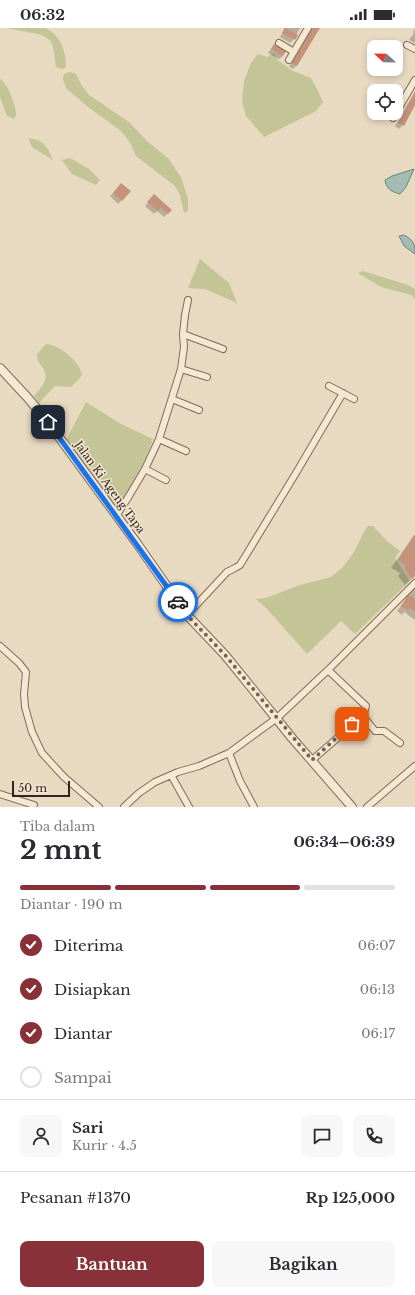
<!DOCTYPE html>
<html lang="id">
<head>
<meta charset="utf-8">
<style>
	:root { --surface:#fff; --page:#f7f7f7; --text:#2b2b33; --muted:#7c7c81; --line:#e1e1e2; --accent:#883138 }
	body { margin:0; font-family:"Libre Baskerville",serif; background:var(--page); color:var(--text); height:100vh; display:flex; flex-direction:column; font-size:15px; white-space:nowrap }
	* { box-sizing:border-box; margin:0 }
	p { font-size:13px; color:var(--muted) }
	.icon { flex:none; width:22px; height:22px; fill:none; stroke:currentColor; stroke-width:2; stroke-linecap:round; stroke-linejoin:round }
	.map { position:relative; height:779px; overflow:hidden }
	.sheet { display:flex; flex-direction:column; background:var(--surface); flex:1 }
	.sheet>* { flex:none }
	.needle { width:26px; rotate:292deg }
	.fabs { position:absolute; left:367px; top:12px; display:grid; gap:8px }
	.fabs a { display:grid; place-items:center; width:36px; height:36px; border-radius:8px; background:var(--surface); box-shadow:0 2px 6px #0003; font-size:20px }
	.scale { position:absolute; left:12px; bottom:10px; width:58px; box-sizing:border-box; padding-left:4px; border:2px solid #31251d; border-top:0; font-size:11px; line-height:14px; white-space:nowrap; color:#31251d; -webkit-text-stroke:3px #f1e4cf; paint-order:stroke }
	.pin { position:absolute; display:grid; place-items:center; width:34px; height:34px; color:#fff; margin:-17px; border-radius:8px; box-shadow:0 2px 6px #0006 }
	.courier { position:absolute; display:grid; place-items:center; width:40px; height:40px; margin:-20px; border:3px solid #1a73e8; border-radius:50%; background:#fff; color:#222; box-shadow:0 1px 5px #0007 }
	.summary em { font-style:normal; font-weight:700 }
	.summary div { display:flex; flex-direction:column-reverse }
	.summary { display:flex; align-items:center; justify-content:space-between; height:68px; padding:0 20px }
	h1 { font-size:26px; font-weight:700; line-height:30px }
	.bar { display:grid; grid-template-columns:repeat(4,1fr); gap:6px 4px; align-content:center; height:48px; padding:0 20px }
	.bar i { height:5px; border-radius:3px; background:var(--line) }
	.bar .active { background:var(--accent) }
	.bar p { grid-column:span 4 }
	.line { display:flex; align-items:center; gap:10px; padding:0 20px; border-top:1px solid var(--line) }
	.line div { flex:1 }
	.round { display:grid; place-items:center; flex:none; width:42px; height:42px; border-radius:8px; background:var(--page) }
	ol { padding:0 20px; list-style:none }
	li { display:flex; align-items:center; gap:12px; height:44px }
	li p { margin-inline-start:auto }
	li .icon { padding:4px; border-radius:50%; background:var(--accent); color:#fff; stroke-width:4 }
	li:last-child { color:var(--muted) }
	li i { width:22px; height:22px; border:2px solid var(--line); border-radius:50% }
	.primary-button { display:flex; gap:8px; margin-top:auto; padding:8px 20px }
	.primary-button a { flex:1; height:46px; border-radius:8px; background:var(--accent); color:#fff; font-size:16px; font-weight:700; line-height:46px; text-align:center }
	.primary-button a+a { background:var(--page); color:var(--text) }
	.status { display:flex; justify-content:space-between; align-items:center; height:28px; padding:0 20px; background:var(--surface); direction:ltr }
	.status svg { height:11px; fill:currentColor }
	.map>svg:first-child { display:block }
	.green { fill:#c3c596 }
	.water { fill:#a3bbb2; stroke:#6b887e }
	.shadow { fill:#0003 }
	.building { fill:#c3937a }
	.lines { fill:none; stroke-linecap:round; stroke-linejoin:round }
	.minor-casing { stroke:#806b5a; stroke-width:8 }
	.tertiary-casing { stroke:#806b5a; stroke-width:10 }
	.minor { stroke:#f4e8d3; stroke-width:6 }
	.tertiary { stroke:#f4e8d3; stroke-width:8 }
	.done { stroke:#716456; stroke-width:4; stroke-dasharray:0 7.2 }
	.route { stroke:#1a73e8; stroke-width:5 }
	.labels { text-anchor:middle; stroke-width:3; stroke-linejoin:round; paint-order:stroke }
	.street-label { font-size:11px; fill:#31251d; stroke:#f1e4cf }
</style>
</head>
<body>
<div class="status"><b>06:32</b><svg viewBox="0 0 49 12"><path d="M0 12V9h3v3zM5 12V6h3v6zM10 12V3h3v9zM15 12V0h3v12zM26 1h20v11H26zM47 4h2v5h-2z"/></svg></div>
<div class="map">
<svg width="415" height="779" viewBox="0 0 415 779">
	<rect width="100%" height="100%" fill="#e8d9c1"/>
	<path class="green" d="M7,0H45C61,7 66,23 66,39L62,41L56,39L53,18L50,12L42,7Z
		M274,25L278,32L291,42L311,50L318,63L323,74L316,83L264,109L246,88L242,74L244,53L251,35L258,26L267,29Z
		M70,44L76,46L82,58L89,67L129,94L147,113L169,131L181,149L188,171V183L184,185L180,167L175,158L136,128L129,113L121,103L88,79L66,60L63,51L64,46Z
		M0,51C7,55 16,77 16,85C16,87 15,90 14,91L7,88L0,69Z
		M28,110C44,112 47,118 53,132L32,119Z
		M70,130L89,141L100,152L96,157L72,146L62,132Z
		M200,231L229,255L237,275L205,261L188,260Z
		M363,243L408,257L415,261V271L411,267L381,259L358,245Z
		M46,316C61,318 78,332 82,346L80,350L71,359L55,358L39,375L34,368C41,360 50,351 43,340C39,333 37,335 37,326Z
		M86,374L121,396L153,411C145,435 130,460 117,481L66,412Z
		M368,498H373L387,513L400,523L395,530L410,553L355,606L341,593L307,626L267,581L256,571L266,570L300,557L331,549L343,539L354,524L365,502Z"/>
	<path class="water" d="M414,141L406,159L400,166C392,164 386,161 385,152L392,148Z
		M404,207C414,213 415,215 415,226L404,218L399,208Z"/>
	<path class="shadow" d="M284,0H300L294,11L290,15L280,9L284,2Z
		M312,0H318L296,38L293,41L289,39Z
		M415,1V15L409,12L414,5L413,4Z
		M274,17L283,28L279,31L268,25Z
		M415,63V75L403,97L399,101L395,98Z
		M118,160L129,164L118,176L110,168Z
		M154,167L171,182L164,189L157,183L154,186L145,178Z
		M415,506V547L405,557L398,548L400,545L391,540Z
		M415,559V592L404,584L402,587L397,583Z"/>
	<path class="building" d="M285,0L298,7L295,12L282,5Z
		M312,0H320L297,38L292,35Z
		M274,16L286,23L283,28L271,21Z
		M415,64V77L404,98L398,95Z
		M121,155L131,163L122,173L113,165Z
		M154,166L172,182L168,186L161,180L158,183L147,174Z
		M414,507L415,508V548L412,551L404,540L406,538L398,532Z
		M408,567L415,571V583L410,580L408,582L401,578Z"/>
	<g class="lines">
		<g class="minor-casing">
			<path id="minor" d="M279,15L294,24
				M407,17L415,21
				M289,32L308,0
				M393,90L415,52
				M183,306L223,321
				M181,341L207,349
				M329,358L354,371
				M172,371L199,382
				M159,411L186,423
				M145,441L166,452
				M116,488L129,468L145,441L159,411L181,341L184,319L183,306L185,287L188,272
				M187,587L227,544L235,540L240,537L296,445L343,365
				M0,618L19,635L26,644L24,666L25,679L32,704L42,725L64,749L99,779
				M363,688L375,703H384L400,715
				M229,725L240,753L254,779
				M312,732L363,688L366,678L328,642
				M171,747L189,779
				M0,766L34,777
				M124,779L139,765L155,754L178,744L199,738L229,725L277,690L328,642L415,555
				M367,779L415,738"/>
		</g>
		<g class="tertiary-casing">
			<path id="tertiary" d="M0,340L27,369L48,394L136,514L187,587L225,627L292,710L352,779"/>
		</g>
		<use href="#minor" class="minor"/>
		<use href="#tertiary" class="tertiary"/>
	</g>
	<g class="lines">
		<path class="done" d="M178,574L187,587L225,627L312,732L352,696"/>
		<path class="route" d="M48,394L178,574"/>
	</g>
	<g class="labels">
		<g class="street-label">
			<text transform="translate(110 459) rotate(54)" y="4">Jalan Ki Ageng Tapa</text>
		</g>
	</g>
</svg>
<div class="fabs">
<a><svg class="needle" viewBox="-14 -14 28 28"><path d="M0-13l5 13h-10z" fill="#e53935"/><path d="M0 13l5-13h-10z" fill="#7c7c81"/></svg></a>
<a><svg class="icon" aria-label="locate" viewBox="0 0 24 24"><circle cx="12" cy="12" r="6"/><path d="M12 2v4M12 18v4M2 12h4M18 12h4"/></svg></a>
</div>
<div class="scale">50 m</div>
<div class="pin" style="left:352px;top:696px;background:#ea580c"><svg class="icon" aria-label="bag" viewBox="0 0 24 24"><path d="M5 8h14l-1 12H6zM9 8a3 3 0 0 1 6 0"/></svg></div>
<div class="pin" style="left:48px;top:394px;background:#1f2937"><svg class="icon" aria-label="home" viewBox="0 0 24 24"><path d="M3 11l9-7 9 7M6 9v11h12V9"/></svg></div>
<div class="courier" style="left:178px;top:574px"><svg class="icon" aria-label="car" viewBox="0 0 24 24"><path d="M5 17H2v-5l4-1 3-4h7l3 4 3 1v5h-3M9 17h6M6 11h13"/><circle cx="7" cy="17" r="2"/><circle cx="17" cy="17" r="2"/></svg></div>
</div>
<section class="sheet">
<div class="summary"><div><h1>2 mnt</h1><p>Tiba dalam</p></div><em>06:34–06:39</em></div>
<div class="bar"><i class="active"></i><i class="active"></i><i class="active"></i><i></i><p>Diantar · 190 m</p></div>
<ol>
<li><svg class="icon" aria-label="check" viewBox="0 0 24 24"><path d="M5 12l5 5 9-10"/></svg>Diterima<p>06:07</p></li>
<li><svg class="icon" aria-label="check" viewBox="0 0 24 24"><path d="M5 12l5 5 9-10"/></svg>Disiapkan<p>06:13</p></li>
<li><svg class="icon" aria-label="check" viewBox="0 0 24 24"><path d="M5 12l5 5 9-10"/></svg>Diantar<p>06:17</p></li>
<li><i></i>Sampai</li>
</ol>
<div class="line" style="height:72px"><a class="round"><svg class="icon" aria-label="person" viewBox="0 0 24 24"><circle cx="12" cy="8" r="4"/><path d="M4 21q1-7 8-7t8 7"/></svg></a><div><b>Sari</b><p>Kurir · 4.5</p></div><a class="round"><svg class="icon" aria-label="chat" viewBox="0 0 24 24"><path d="M4 5h16v11H9l-5 4z"/></svg></a><a class="round"><svg class="icon" aria-label="phone" viewBox="0 0 24 24"><path d="M5 4h4l2 5-3 2q2 4 5 5l2-3 5 2v4C11 20 4 13 5 4z"/></svg></a></div>
<div class="line" style="height:52px"><div>Pesanan #1370</div><b>Rp 125,000</b></div>
<div class="primary-button"><a>Bantuan</a><a>Bagikan</a></div>
</section>
</body>
</html>
